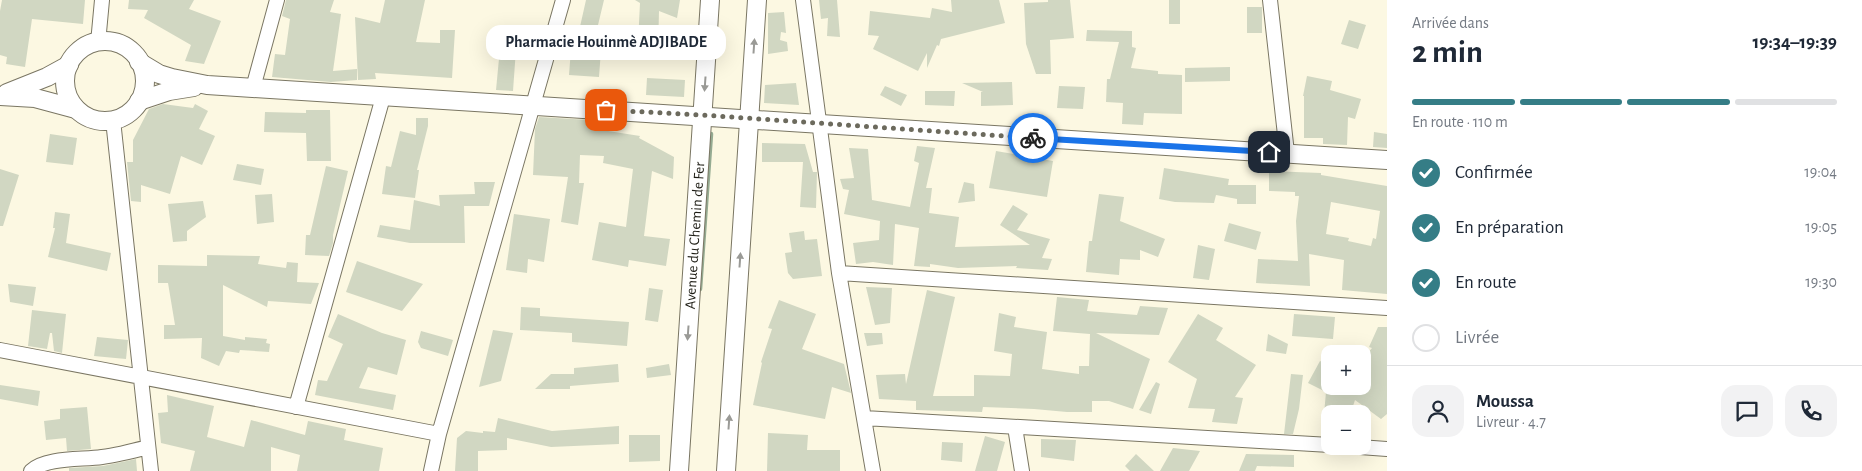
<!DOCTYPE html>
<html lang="fr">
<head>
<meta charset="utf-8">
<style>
	:root { --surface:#fff; --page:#f2f2f3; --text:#1f2937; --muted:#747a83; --line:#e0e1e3; --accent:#357d86 }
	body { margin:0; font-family:"Alegreya Sans",sans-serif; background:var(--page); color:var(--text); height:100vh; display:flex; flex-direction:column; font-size:19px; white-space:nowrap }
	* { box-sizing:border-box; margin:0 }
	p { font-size:16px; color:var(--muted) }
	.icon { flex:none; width:28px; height:28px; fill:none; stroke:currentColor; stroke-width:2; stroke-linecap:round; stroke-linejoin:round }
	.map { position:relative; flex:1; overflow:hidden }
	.panel { display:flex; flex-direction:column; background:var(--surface); width:475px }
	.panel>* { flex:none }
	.buttons { position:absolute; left:1321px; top:345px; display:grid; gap:10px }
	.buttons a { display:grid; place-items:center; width:50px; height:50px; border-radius:10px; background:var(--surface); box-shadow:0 5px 20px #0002; font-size:25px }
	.pin { position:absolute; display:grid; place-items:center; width:42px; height:42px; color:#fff; margin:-21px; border-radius:10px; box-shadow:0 2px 8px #0006 }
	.courier { position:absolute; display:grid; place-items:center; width:50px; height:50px; margin:-25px; border:4px solid #1a73e8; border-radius:50%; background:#fff; color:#222; box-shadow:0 1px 6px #0007 }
	.bubble { position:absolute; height:35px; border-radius:15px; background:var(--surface); box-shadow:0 5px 20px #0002; font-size:16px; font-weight:600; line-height:35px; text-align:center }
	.overview em { font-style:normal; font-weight:600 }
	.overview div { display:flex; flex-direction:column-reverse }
	.overview { display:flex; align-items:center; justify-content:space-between; height:85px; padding:0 25px }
	h1 { font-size:32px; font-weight:600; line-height:38px }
	.bar { display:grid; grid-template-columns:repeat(4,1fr); gap:8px 5px; align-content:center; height:60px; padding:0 25px }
	.bar i { height:6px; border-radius:4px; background:var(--line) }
	.bar .active { background:var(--accent) }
	.bar p { grid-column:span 4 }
	.line { display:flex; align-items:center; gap:12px; padding:0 25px; border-top:1px solid var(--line) }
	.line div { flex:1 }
	.round { display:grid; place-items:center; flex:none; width:52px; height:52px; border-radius:15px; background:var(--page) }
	ol { padding:0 25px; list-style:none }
	li { display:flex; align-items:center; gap:15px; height:55px }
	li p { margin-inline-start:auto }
	li .icon { padding:5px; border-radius:50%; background:var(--accent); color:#fff; stroke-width:4 }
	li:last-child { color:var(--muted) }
	li i { width:28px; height:28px; border:2px solid var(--line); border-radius:50% }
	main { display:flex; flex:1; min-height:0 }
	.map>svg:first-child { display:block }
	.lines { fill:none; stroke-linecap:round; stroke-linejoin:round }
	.stream { stroke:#95ab92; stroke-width:4.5 }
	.building { fill:#d1d7c2; fill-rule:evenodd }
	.minor-casing { stroke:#7a7663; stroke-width:16 }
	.major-casing { stroke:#7a7663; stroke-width:20 }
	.minor { stroke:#fff; stroke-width:14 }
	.major { stroke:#fff; stroke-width:18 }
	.oneway { fill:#9a9a96 }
	.done { stroke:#6c6a5d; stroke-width:5; stroke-dasharray:0 9 }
	.route { stroke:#1a73e8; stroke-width:6 }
	.labels { text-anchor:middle; stroke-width:5; stroke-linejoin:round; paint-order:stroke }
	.street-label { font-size:15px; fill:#1f1e16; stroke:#fff }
</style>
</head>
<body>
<main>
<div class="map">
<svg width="1387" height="471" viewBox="0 0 1387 471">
	<rect width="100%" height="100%" fill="#fcf8e2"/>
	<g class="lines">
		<path class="stream" d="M700,289L711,134"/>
	</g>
	<path class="building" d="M2,0H85L83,24L32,19L25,67L6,64L7,57L0,55V11Z
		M129,0H194L189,9L221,21L204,64L185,61L191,45L144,18L148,10L128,9Z
		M286,0H334L330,12L341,14L333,71L357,69V80L331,82L272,77L275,54L285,55L290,19L282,16Z
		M385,0H425L416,42L440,43V30H455L452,78L375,73L376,79L358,80L355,17L380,23Z
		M586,0H604L592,50H601L599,77L569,75L571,49H575Z
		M635,0H680L677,18L659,11L658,50L638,43L640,3Z
		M819,0H837L840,37L827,36L828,18L821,19Z
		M951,0H999L1005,23L941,39L939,46L937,45L927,68V53L918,71L873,49L879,36L868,35L870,11L930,18L932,8L952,12Z
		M1048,0H1070L1074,38L1050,40L1051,74H1036L1026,44L1024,3L1048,2Z
		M1169,0H1180V24H1169Z
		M1247,7H1262V33H1247Z
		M784,12L786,33L781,32L780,40L787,42L788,51L768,54V13Z
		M1349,20L1366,25L1358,49L1341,44Z
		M1087,30L1132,31V47L1136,48L1131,68L1158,71V74L1182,75V114L1144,113L1143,125L1122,124L1123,103L1106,102L1107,79H1110L1119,42L1086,41Z
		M500,48L516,49L513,91L496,90Z
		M1230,67V81L1185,82V68Z
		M1307,76L1332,81L1330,90L1361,99L1355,119L1348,117L1347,145L1323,144V138H1304V96H1303Z
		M647,78L685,80L684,97L646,95Z
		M1012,82L1013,105L981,106V92H983L962,83Z
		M796,83L799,105L764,103L765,85Z
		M885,86L907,95L901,106L880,95Z
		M1059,86L1085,87L1083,109L1057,108Z
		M925,91H955L954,106L925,105Z
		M163,104L193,108L195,104L208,111L199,129L215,136L202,165L181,156L170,194L141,185V202L131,201L127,162H133V140L149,109Z
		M306,110H330L331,161H307L306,133L264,132L265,112L306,113Z
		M539,117L590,120L589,128L640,136L639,138L674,157L673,179L652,171L644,236L670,239L666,266L629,260L628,267L592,260L599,222L626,227L633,169L603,163L604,156L580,155L579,183H584L578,225L561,222L568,177L533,175L535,129Z
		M416,118H428V126L417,170H419L415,198L382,194L386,166L391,167L400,131L416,135Z
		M1374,132L1387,134V148L1373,147Z
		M50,134L77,138L73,165L46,162Z
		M762,143L805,144L813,172H817L816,208L800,207L803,162H762Z
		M917,146L935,148L926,188H932L929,213L959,217L955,247L1030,245L1000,225L1013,205L1028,214L1017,230L1050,239L1042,258L1052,259L1048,270L1016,268L1017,266L958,268L930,264V267L914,266L919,228L895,224L893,265L873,262L856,264L853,243L879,240L880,221L844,214L849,190L843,189L840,179L854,178L849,148L868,149L872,200L910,207L919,163L914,161Z
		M996,151L1053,161L1047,197L989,188Z
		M237,164L264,169L261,185L233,180Z
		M326,166L348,171L333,235V243L329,256L305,255L306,235H310Z
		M1164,168L1229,179L1228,185H1256V204H1237V199L1216,195L1214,203L1175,202L1159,199Z
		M0,169L19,175L3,226H0Z
		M1269,171L1321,173V175L1387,186V294L1342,290L1344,260L1309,254L1310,286L1256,283L1258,259L1298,261L1296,221L1299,196H1295V192L1269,191ZM1331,202L1380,211L1376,239L1373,238L1371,246L1348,241L1349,238L1326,234Z
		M474,182H495L489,206H464L465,243H410L377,237L380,225L410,230L414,200L440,206L439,195L475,194Z
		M964,182L974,184L975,201L958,203Z
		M272,194L274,222L257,224L255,195Z
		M1099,194L1124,197L1120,221L1165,239L1158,257L1140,250V260L1120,259L1119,275L1086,272L1089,241H1092Z
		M203,201L206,217L187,231V241L173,242L168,204Z
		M55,212L70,214L66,243L111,253L107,271L48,257L55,228H53Z
		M514,214L550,219L544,262L528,259L527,273L506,270Z
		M1229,223L1261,232L1256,250L1224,241Z
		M804,231L805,240L817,239L822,276L793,279L788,273L785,253L792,252L789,233Z
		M1198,245L1215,249L1209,280L1193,278Z
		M207,255L260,256L258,264L286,268L287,262L298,263L297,282L319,283L311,304L268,301L267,307L223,285V336L245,340V337L267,339L266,343L270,344L269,352L240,350L239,353L226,351L219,366L201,358L202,338L164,339V325H175L168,283H158V265L207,266Z
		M357,261L423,284L402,311L346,292Z
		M8,284L36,287L33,306L10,302Z
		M866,287L892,288L890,323L875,325Z
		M649,288L663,290L658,322L645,320Z
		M927,290L955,297L933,396H974V375L1010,376L1012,354L994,351L999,313L1016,317L1014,327L1047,332L1042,369L1079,374V366H1089L1090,334L1053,331L1057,297L1089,300L1087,311L1137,315L1140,306L1168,308L1159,335L1096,333L1150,359L1133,409L1109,401H1092V412H1067L1034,409L983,407L982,412L916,410V401L879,399L876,375L905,374L906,384Z
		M779,300L816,314L802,349L844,364L851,393L832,387L825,419L753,405L762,363L761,362L772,329L768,328Z
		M521,307L540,308V316L629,322L627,346L572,342V333L520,330Z
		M32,310L66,314L62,353L54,351L52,333H50L47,349L28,346Z
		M338,314L382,333L406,340L397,375L368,367L359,388L396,395L393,410L315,395L318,380L327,381L343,344L328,337Z
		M1198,314L1223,328L1216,340L1256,365L1235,397L1243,398L1237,424L1212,422L1215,409L1188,408L1197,379L1168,362Z
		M1294,314L1335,317L1333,339L1292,336Z
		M1378,327H1387V414L1381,419L1355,400L1352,409L1341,405L1340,414H1324L1326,392L1308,383L1320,361L1330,366V386H1362V360L1372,348L1369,347Z
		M493,330L513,333L501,381L479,387Z
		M421,331L453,340L448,356L421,348L418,342Z
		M864,333H882L883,344L867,346Z
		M1268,334L1288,344L1286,354L1266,351Z
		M97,337L128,340L126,359L94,356Z
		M618,364L619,382L570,386V389H535L551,374H574V368Z
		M669,364L671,375L647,378L646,368Z
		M1291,374L1303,375L1299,409L1293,434H1284Z
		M1156,382L1160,384L1151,414L1139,410Z
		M0,385L40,391L38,406L0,399Z
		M167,395L214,406L207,437L244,447L251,420L305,435L308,421L346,429L344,440L383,448L379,471H297L300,455L271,447V471H190L195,451L161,443L158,413L168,412Z
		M87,407L91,449L67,451L66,438L46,440L44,421L60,419V409Z
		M498,418L552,431L619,426V444L551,447L507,438V450L478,451V471H455L457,438L466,431L483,433V431L495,432Z
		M768,433L808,435L807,450H840V471H767Z
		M629,435H660V461L629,462Z
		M985,436L1005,442L997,471H975Z
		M1041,439L1076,440L1074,461L1041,457Z
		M942,442L963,443L962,462L941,460Z
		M1173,448L1200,451L1189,471H1160Z
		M1136,454L1154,471H1130L1125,466Z
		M1246,454L1294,455V467L1257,466L1255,471H1239Z
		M136,459L137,471H69V468L103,466Z"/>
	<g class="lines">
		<g class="minor-casing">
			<path id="minor" d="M803,0L839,273L873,471
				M1270,0L1287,153
				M98,43L102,0
				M253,88L277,0
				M113,120L151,471
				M839,273L1387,308
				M0,350L439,434
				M296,407L383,97
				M864,418L1330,445
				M1015,427L1022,471
				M1346,446L1387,449
				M31,471C46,457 82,460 102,457C118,455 133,451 148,447
				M431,471L439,434L563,0"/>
		</g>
		<g class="major-casing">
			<g id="major">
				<circle cx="105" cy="81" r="40"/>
				<path d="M139,62L159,74L172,78L207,85L1387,160"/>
				<path d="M7,93L47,77L69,65"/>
				<path d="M0,96L35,98L76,109"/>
				<path d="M139,101L169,91L194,87"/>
				<path id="s1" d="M679,471L710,0"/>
				<path d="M726,471L757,0"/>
			</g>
		</g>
		<use href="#minor" class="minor"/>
		<use href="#major" class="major"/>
	</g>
	<defs><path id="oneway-solid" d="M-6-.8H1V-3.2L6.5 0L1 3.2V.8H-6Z" transform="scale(1.25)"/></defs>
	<g class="oneway">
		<use href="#oneway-solid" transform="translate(754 46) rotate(-86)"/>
		<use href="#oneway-solid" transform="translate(705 84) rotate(94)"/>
		<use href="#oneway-solid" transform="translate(740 260) rotate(-86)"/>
		<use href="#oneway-solid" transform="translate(688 333) rotate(94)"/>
		<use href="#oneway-solid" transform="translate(729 422) rotate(-86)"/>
	</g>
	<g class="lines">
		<path class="done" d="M606,110L703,115L1033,138"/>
		<path class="route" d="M1033,138L1269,152"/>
	</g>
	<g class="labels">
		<g class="street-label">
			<text dy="5" stroke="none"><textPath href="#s1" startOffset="236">Avenue du Chemin de Fer</textPath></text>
		</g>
	</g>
</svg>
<div class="buttons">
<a>+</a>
<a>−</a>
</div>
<div class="pin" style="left:606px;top:110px;background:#ea580c"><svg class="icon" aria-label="bag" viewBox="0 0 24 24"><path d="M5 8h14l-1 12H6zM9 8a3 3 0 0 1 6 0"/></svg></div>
<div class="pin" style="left:1269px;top:152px;background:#1f2937"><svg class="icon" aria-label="home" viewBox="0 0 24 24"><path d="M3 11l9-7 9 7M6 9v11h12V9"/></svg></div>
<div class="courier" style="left:1033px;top:138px"><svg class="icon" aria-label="bike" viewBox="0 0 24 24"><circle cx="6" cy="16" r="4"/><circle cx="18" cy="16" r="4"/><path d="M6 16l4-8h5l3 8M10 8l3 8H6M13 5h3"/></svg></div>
<div class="bubble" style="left:486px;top:25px;width:240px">Pharmacie Houinmè ADJIBADE</div>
</div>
<section class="panel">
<div class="overview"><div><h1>2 min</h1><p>Arrivée dans</p></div><em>19:34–19:39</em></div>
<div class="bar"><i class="active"></i><i class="active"></i><i class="active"></i><i></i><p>En route · 110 m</p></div>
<ol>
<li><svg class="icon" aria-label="check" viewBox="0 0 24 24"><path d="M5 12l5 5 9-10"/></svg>Confirmée<p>19:04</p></li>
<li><svg class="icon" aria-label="check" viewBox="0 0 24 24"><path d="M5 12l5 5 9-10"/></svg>En préparation<p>19:05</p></li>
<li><svg class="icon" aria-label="check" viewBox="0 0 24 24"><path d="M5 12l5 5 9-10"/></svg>En route<p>19:30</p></li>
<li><i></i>Livrée</li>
</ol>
<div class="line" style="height:90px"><a class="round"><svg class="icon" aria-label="person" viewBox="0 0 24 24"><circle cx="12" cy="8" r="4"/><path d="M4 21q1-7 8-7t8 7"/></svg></a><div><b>Moussa</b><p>Livreur · 4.7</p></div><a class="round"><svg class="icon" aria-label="chat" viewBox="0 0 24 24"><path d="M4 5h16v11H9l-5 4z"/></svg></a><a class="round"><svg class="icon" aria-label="phone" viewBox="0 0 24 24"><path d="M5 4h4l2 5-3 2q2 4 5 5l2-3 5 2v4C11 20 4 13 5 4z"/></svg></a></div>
</section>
</main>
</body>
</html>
